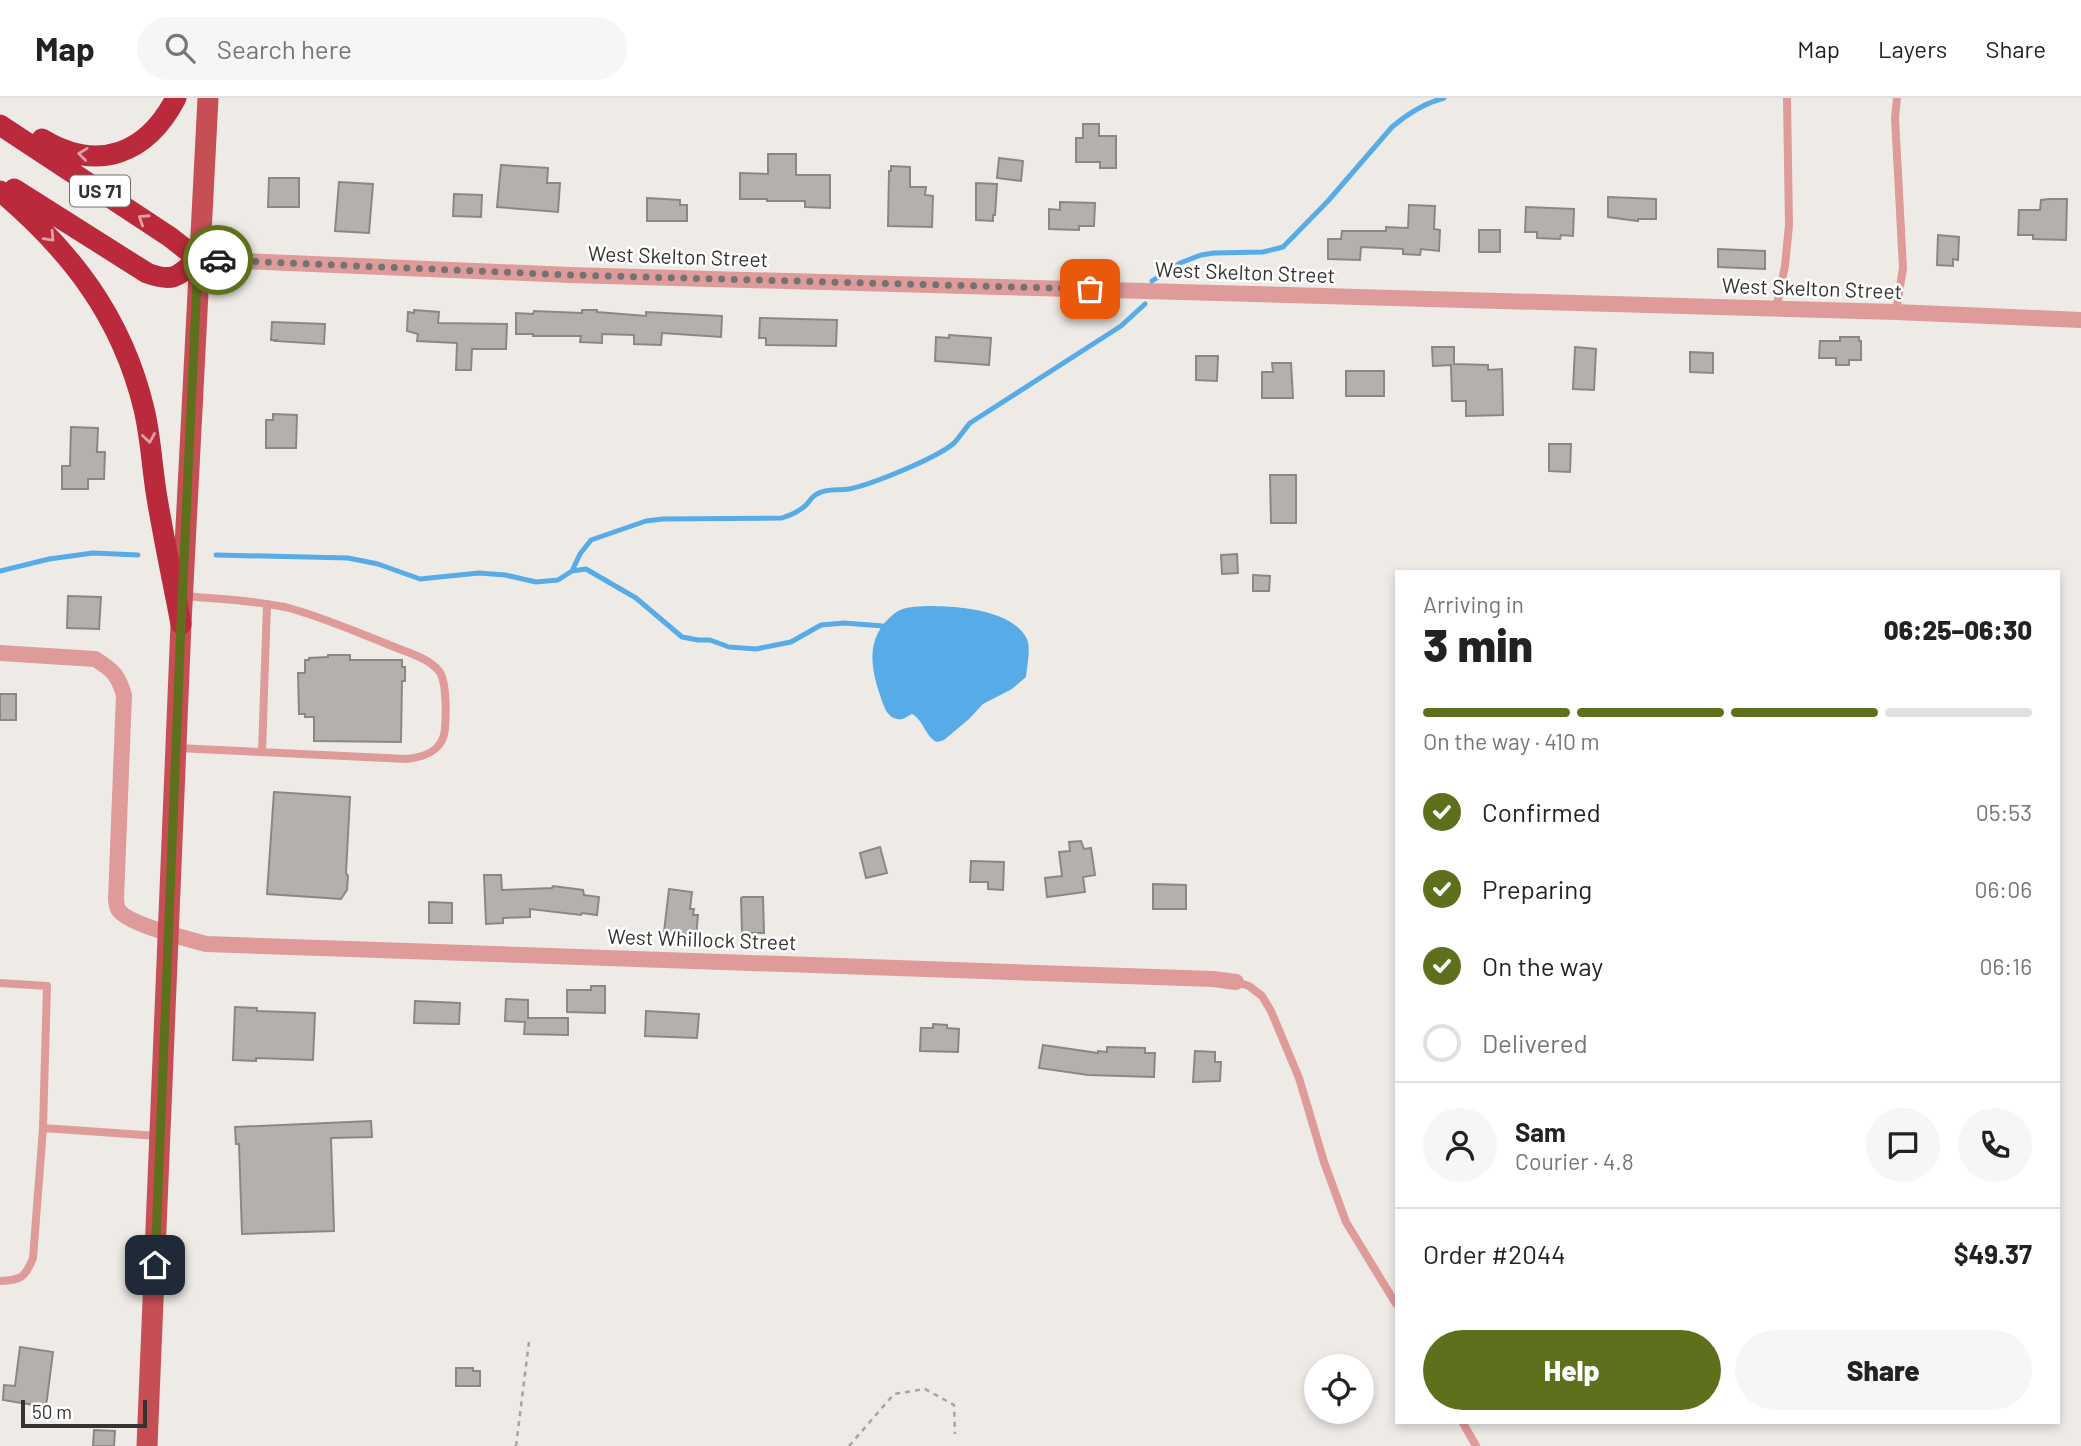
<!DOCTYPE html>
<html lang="en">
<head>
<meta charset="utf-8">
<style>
	:root { --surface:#fff; --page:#f6f6f6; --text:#222; --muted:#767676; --line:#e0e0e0; --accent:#5f701d }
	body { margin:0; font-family:Barlow,sans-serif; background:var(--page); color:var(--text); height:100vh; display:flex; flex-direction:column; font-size:26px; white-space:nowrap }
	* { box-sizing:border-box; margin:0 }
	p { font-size:23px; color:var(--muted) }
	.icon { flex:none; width:38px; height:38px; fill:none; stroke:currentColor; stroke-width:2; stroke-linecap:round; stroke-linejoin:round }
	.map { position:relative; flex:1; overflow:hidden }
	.sheet { position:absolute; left:1395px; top:472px; width:665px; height:854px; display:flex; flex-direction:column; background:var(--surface); border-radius:0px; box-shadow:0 4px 10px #0003 }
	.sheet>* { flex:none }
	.tools { position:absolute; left:1304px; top:1256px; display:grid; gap:14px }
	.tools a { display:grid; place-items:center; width:70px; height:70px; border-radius:50%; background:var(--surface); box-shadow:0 4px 10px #0003; font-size:35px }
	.scale { position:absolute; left:21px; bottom:18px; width:126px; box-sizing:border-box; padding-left:7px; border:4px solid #343331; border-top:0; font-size:19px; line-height:24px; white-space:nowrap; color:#343331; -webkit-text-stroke:5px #fff; paint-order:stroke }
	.pin { position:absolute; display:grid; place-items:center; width:60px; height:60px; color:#fff; margin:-30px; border-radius:14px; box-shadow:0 4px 10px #0006 }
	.courier { position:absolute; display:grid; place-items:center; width:70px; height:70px; margin:-35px; border:5px solid #5f701d; border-radius:50%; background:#fff; color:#222; box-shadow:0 2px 9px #0007 }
	.overview em { font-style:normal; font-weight:800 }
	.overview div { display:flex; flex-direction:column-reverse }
	.overview { display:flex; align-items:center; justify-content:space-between; height:119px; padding:0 28px }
	h1 { font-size:46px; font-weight:800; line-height:52px }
	.bar { display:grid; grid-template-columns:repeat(4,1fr); gap:10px 7px; align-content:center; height:84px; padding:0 28px }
	.bar i { height:9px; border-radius:5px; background:var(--line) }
	.bar .active { background:var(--accent) }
	.bar p { grid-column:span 4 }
	.line { display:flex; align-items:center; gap:18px; padding:0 28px; border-top:2px solid var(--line) }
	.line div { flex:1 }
	.round { display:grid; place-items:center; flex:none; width:74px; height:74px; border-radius:37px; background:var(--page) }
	ol { padding:0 28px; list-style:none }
	li { display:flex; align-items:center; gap:21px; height:77px }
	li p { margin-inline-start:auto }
	li .icon { padding:7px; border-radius:50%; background:var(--accent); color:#fff; stroke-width:4 }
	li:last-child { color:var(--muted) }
	li i { width:38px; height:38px; border:4px solid var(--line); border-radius:50% }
	.cta { display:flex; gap:14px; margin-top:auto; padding:14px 28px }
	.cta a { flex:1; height:80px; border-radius:42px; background:var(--accent); color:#fff; font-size:28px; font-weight:800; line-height:80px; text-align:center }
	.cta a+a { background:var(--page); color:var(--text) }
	header { display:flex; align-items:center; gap:42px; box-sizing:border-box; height:98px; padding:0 35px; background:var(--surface); border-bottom:2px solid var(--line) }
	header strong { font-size:33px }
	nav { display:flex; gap:38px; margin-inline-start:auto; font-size:24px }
	.search { width:490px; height:63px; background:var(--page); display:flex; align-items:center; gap:18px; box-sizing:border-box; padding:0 24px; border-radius:38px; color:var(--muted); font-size:26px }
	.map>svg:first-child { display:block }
	.water { fill:#57abe7 }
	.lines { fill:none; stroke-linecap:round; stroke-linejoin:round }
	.stream { stroke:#57abe7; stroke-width:5 }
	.building { fill:#b4b0ae; stroke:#8b8785; stroke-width:2 }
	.path { stroke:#a6a4a1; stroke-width:2.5; stroke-dasharray:5 5; stroke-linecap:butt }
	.lane { stroke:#de9b9a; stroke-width:8 }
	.street { stroke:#de9b9a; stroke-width:16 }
	.primary { stroke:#c64f55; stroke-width:21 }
	.highway { stroke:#bb2a3c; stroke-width:21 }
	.oneway { stroke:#e09fa7 }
	.done { stroke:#757371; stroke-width:7; stroke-dasharray:0 12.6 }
	.route { stroke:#5f701d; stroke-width:9 }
	.labels { text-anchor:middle; stroke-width:5; stroke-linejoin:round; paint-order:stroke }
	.shield { fill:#fff; stroke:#71706f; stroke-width:2 }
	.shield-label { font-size:19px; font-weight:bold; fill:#343331 }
	.street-label { font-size:21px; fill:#343331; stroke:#fff }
</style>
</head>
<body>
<header>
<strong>Map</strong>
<div class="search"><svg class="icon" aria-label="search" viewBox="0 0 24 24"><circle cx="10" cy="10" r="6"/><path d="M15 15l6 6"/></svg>Search here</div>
<nav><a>Map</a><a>Layers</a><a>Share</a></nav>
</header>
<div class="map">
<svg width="2081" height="1348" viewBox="0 0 2081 1348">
	<rect width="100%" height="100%" fill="#eeebe7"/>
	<path class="water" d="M927,508C956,508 1012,511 1027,541C1031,551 1027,568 1026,579L1012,591L983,606L969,621L944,642L937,644C925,639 924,622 912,616C907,618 903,623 897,621C887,619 884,609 881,600C870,569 865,538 895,515C904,508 917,509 927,508Z"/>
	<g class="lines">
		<path class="stream" d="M1152,183L1180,165L1201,157L1214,155L1263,154L1283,149L1328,103L1392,29C1407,16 1425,5 1444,0
			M216,457L348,460L378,466L420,481L479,475L505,477L536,484L558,482L572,473L580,456L591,442L646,423L663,421L782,420C791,417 799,414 806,407C810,403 812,398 817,396C827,390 838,393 849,391C873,386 934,361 953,346C959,340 964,332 970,325L1121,228L1145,206
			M0,473L49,461L93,455L138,457
			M572,473L586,471L636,500L682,539L698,542H710L729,549L756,551L791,544L821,527L844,525L883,528"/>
	</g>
	<path class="building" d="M1083,26H1099V38H1116V70H1100V64H1076V40H1083Z
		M768,56H796V77H830V110L805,109V103H767V101H740V75L768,76Z
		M999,60L1023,63L1021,83L997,80Z
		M501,67L548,70L547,85H560L558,114L497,109Z
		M891,68L910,69V89H926L925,97L933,98L932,129L888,128L889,73H891Z
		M269,80H299V109H268Z
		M339,84L373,86L369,135L335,133Z
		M976,85L997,86L995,117H993V123L976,122Z
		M454,96L482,97L481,119L453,118Z
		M1608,99L1656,101V121H1638V123L1608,119Z
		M647,100L680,102V107H687V123H647Z
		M2049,101H2067L2066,142L2033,141V137H2018L2019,112H2040L2041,102Z
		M1060,104L1095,105L1094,128H1079V132L1049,131V111L1060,112Z
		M1409,107L1435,108L1434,131L1440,132L1439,153L1421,151L1420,157L1403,156V151L1361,149L1360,162L1328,161V141H1341L1342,133H1386V129L1408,130Z
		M1526,109L1574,111L1573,138L1561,137L1560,141L1537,140V134H1525Z
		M1479,132H1500V154H1479Z
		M1938,137L1959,139L1958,162L1953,161V168L1937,167Z
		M1718,151L1765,153V171L1718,169Z
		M414,212L439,214L438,225L507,226L506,251H472L471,272H456L457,245L417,243L418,236L407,233L408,214L414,215Z
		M582,212H597V214L646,218V214L722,218L721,239L662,235L661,247L634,246V237L602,236V245L580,244L581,238H533V236H516V215L533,216L534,213L582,215Z
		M760,220L837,222L836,248L766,247V240H759Z
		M272,224L325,226L324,246L275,243L276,242H271Z
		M949,237L991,240L989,267L935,263L936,239L949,240Z
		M1840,239H1859V243H1861V262H1849V267H1836V260H1819L1820,243H1840Z
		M1432,249H1454V266L1488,267V272L1502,271L1503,317L1466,318V303H1452L1451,267L1433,268Z
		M1575,249L1596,251L1594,292L1573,291Z
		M1690,254L1713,255V275L1690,274Z
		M1196,258H1218L1217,283L1196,282Z
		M1272,265H1291L1293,300H1262V274H1273Z
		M1346,273H1384V298H1346Z
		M273,316L297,317L296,350H266V322H273Z
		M71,329L98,330L97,354H105L104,381H88V391H62V368H70Z
		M1549,346H1571L1570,374L1549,373Z
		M1270,377H1296V425H1271Z
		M1237,456L1238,475L1222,476L1221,457Z
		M1253,477L1270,478L1269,493H1253Z
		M68,498L101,499L99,531L67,530Z
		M328,557H350V562H402V569H405V583H402L401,644L314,643V619H305V616H299L298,575H305V562H309V560L328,559Z
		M0,596H16V622H0Z
		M274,694L350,699L346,775L348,778L347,792L341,801L267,796Z
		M1081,743L1084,751L1091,750L1095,777L1083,779L1085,794L1047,799L1045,780L1062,778L1059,754L1070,753L1069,744Z
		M880,749L887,775L866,780L860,755Z
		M971,763L1004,764L1003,792L988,791V784H970Z
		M484,777H501L502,792L552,790L553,788L583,792L584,797L599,799L597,817L582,815L581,817L530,811V819L503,820V825L486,826Z
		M1153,786L1186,787V811H1153Z
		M669,791L692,794L690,811H694L693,817H698L696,838L683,836L682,840L668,838V834H664Z
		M743,799H763L764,835H742L741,800Z
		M429,804L452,805V825H429Z
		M591,888H605V915L567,914V892H591Z
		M506,901L528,902V920H568V937L524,936L525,924L505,923Z
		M415,903L460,905L459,926L414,925Z
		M235,909L257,910V913L315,915L313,962L256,960V963L233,962Z
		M646,913L699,916L697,940L645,938Z
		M933,926L947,927V930L959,931L958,954L920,953L921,930H933Z
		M1043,947L1098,955V953L1107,954V949L1145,950V955H1155L1154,979L1088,977L1039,970Z
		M1195,953L1215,954V964H1221L1220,983L1193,984Z
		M371,1023L372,1039L331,1040L334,1133L242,1136L239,1046H236L235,1029Z
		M20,1249L53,1254L46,1309L3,1302L4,1287L15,1288Z
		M456,1270H473V1273H480V1288H456Z
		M94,1332L115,1333L114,1348H93Z"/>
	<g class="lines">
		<path class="path" d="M516,1348L529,1244
			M849,1348L894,1296L925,1291L954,1307L955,1336"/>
		<path class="lane" d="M1776,211L1785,168L1789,127L1787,0
			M1896,214L1903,170L1895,20L1897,0
			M177,650L407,661C425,659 443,653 445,631C446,618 447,583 439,573C428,559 403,553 387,546C354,533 320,518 285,509C252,502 218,501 184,498
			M262,654L267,506
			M1236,884L1249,888L1262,898L1271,913L1299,980L1324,1064L1346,1124L1396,1206
			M0,885L47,888L43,1030
			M0,1183C21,1182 25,1180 33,1160L43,1030L158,1038
			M1463,1325L1476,1348"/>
		<path class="street" d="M198,161L570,177L1896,214L2081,222
			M0,555L95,561C113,572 118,577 124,597L116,801C116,802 117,810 118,811C126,826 189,841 206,846L1213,881L1236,884"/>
		<path class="primary" d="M147,1348L181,526L208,0"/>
		<path class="highway" d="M0,27L170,139L198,161C178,178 174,185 147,175L14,91
			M42,41C98,75 147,56 176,0
			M0,93C71,153 122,219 144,311C151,340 152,371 157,400C164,442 173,484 181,526"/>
	</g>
	<defs><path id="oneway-chevron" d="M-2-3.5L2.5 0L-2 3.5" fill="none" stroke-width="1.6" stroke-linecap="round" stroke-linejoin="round" transform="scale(1.75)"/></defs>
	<g class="oneway">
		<use href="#oneway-chevron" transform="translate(83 56) rotate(-173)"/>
		<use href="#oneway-chevron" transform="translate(143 121) rotate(-147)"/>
		<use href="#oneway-chevron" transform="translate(50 139) rotate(47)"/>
		<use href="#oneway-chevron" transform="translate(149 340) rotate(81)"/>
	</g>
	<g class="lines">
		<path class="done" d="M218,162L570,177L1090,191"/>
		<path class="route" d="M155,1167L181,526L198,161L218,162"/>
	</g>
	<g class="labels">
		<rect class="shield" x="70" y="77.5" width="60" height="31" rx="5"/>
		<g class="shield-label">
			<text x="100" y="100">US 71</text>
		</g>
		<g class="street-label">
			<text transform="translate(678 159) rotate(2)" y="7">West Skelton Street</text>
			<text transform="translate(1245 175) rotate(2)" y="7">West Skelton Street</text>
			<text transform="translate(1812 191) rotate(2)" y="7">West Skelton Street</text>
			<text transform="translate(702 842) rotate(2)" y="7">West Whillock Street</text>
		</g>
	</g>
</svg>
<div class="tools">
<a><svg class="icon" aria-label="locate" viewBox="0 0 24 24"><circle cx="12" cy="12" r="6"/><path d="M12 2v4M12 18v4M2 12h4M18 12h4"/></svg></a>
</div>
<div class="scale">50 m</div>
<div class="pin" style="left:1090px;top:191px;background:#ea580c"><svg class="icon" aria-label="bag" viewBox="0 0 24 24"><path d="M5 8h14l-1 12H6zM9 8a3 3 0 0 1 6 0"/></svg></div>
<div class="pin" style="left:155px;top:1167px;background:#1f2937"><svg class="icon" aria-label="home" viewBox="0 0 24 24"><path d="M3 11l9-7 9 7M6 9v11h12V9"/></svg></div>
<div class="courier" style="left:218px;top:162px"><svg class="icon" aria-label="car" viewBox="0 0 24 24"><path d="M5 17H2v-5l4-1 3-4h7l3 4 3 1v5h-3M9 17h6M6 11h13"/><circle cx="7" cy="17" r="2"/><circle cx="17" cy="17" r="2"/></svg></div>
<section class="sheet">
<div class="overview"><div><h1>3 min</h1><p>Arriving in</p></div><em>06:25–06:30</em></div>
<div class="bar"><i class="active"></i><i class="active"></i><i class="active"></i><i></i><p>On the way · 410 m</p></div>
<ol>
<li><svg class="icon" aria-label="check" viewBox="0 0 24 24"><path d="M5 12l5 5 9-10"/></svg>Confirmed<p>05:53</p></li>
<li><svg class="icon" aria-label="check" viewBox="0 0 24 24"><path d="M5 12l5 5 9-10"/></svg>Preparing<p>06:06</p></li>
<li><svg class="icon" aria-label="check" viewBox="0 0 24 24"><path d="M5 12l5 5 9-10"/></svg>On the way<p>06:16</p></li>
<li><i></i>Delivered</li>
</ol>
<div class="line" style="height:126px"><a class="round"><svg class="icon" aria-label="person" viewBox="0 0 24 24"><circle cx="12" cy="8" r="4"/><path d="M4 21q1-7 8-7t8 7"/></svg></a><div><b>Sam</b><p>Courier · 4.8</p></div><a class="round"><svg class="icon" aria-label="chat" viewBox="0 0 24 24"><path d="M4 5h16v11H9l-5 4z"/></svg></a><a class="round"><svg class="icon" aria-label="phone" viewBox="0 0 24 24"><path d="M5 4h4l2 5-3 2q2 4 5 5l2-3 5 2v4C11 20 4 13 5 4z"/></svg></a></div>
<div class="line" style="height:91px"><div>Order #2044</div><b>$49.37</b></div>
<div class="cta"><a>Help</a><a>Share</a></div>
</section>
</div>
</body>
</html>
